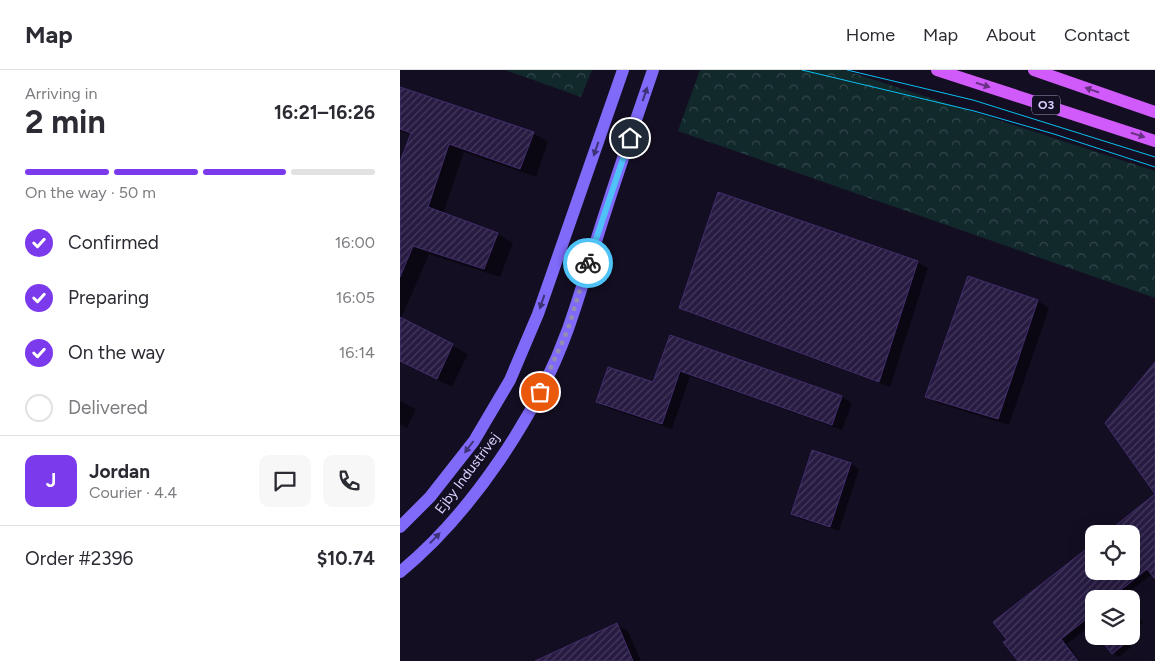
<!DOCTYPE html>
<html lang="en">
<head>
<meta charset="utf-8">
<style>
	:root { --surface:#fff; --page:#f7f7f7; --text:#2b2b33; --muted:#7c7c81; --line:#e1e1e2; --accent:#7c3aed }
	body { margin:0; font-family:Figtree,sans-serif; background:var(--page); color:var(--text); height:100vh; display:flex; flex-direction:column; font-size:19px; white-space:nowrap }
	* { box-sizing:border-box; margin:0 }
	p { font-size:16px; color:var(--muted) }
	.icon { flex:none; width:28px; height:28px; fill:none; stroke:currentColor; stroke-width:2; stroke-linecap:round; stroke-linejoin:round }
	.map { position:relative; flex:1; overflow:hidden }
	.drawer { display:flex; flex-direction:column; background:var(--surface); width:400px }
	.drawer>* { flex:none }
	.fabs { position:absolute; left:685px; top:455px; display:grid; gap:10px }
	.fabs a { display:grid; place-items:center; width:55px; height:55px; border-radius:10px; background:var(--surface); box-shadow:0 5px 20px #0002; font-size:25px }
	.pin { position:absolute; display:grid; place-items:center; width:42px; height:42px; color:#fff; margin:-21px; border:2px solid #fff; border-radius:50%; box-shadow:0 1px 5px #0007 }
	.courier { position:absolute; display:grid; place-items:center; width:50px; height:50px; margin:-25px; border:4px solid #4fc3f7; border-radius:50%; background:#fff; color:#222; box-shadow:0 1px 6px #0007 }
	.head em { font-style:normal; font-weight:700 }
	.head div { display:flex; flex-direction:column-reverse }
	.head { display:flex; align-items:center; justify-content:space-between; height:85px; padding:0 25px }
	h1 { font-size:32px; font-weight:700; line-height:38px }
	.bar { display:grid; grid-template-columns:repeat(4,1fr); gap:8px 5px; align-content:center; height:60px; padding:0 25px }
	.bar i { height:6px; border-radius:4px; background:var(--line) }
	.bar .on { background:var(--accent) }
	.bar p { grid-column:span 4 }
	.line { display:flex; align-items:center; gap:12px; padding:0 25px; border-top:1px solid var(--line) }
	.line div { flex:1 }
	.round { display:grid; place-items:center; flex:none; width:52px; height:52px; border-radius:10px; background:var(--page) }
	ol { padding:0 25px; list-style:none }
	li { display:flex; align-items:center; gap:15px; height:55px }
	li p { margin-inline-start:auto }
	li .icon { padding:5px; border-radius:50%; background:var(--accent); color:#fff; stroke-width:4 }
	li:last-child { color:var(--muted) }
	li i { width:28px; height:28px; border:2px solid var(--line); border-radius:50% }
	header { display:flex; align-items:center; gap:30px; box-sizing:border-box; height:70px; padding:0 25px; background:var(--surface); border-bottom:1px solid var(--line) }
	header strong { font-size:24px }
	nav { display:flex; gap:28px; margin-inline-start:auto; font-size:18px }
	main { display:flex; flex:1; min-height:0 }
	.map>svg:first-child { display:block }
	.forest { fill:url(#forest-crowns) }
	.shadow { fill:#0007 }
	.building { fill:url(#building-hatch); stroke:#422e6d }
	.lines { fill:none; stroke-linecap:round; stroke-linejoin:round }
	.secondary { stroke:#7f6afa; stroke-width:12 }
	.primary { stroke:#d15bfa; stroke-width:12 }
	.tram { stroke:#08c0f2; stroke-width:1 }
	.oneway { fill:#693183 }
	.oneway2 { fill:#3f3378 }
	.done { stroke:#958cb1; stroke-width:5; stroke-dasharray:0 9 }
	.route { stroke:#4fc3f7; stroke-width:6 }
	.labels { text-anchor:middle; stroke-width:4; stroke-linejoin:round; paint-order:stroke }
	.shield { fill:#140e22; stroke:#9f96bc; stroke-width:1 }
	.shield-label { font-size:12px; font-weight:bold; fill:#dbd0fe }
	.street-label { font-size:14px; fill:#dbd0fe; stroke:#140e22 }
</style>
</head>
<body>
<header>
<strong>Map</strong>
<nav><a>Home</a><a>Map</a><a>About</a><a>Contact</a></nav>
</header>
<main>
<section class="drawer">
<div class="head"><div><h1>2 min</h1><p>Arriving in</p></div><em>16:21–16:26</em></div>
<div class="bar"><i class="on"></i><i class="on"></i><i class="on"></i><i></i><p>On the way · 50 m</p></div>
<ol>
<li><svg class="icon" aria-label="check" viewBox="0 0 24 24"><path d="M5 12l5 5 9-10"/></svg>Confirmed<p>16:00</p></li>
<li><svg class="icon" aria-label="check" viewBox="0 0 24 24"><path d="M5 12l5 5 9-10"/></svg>Preparing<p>16:05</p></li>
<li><svg class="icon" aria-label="check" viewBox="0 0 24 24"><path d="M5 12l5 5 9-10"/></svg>On the way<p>16:14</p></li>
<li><i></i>Delivered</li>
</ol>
<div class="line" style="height:90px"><b class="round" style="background:var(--accent);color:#fff">J</b><div><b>Jordan</b><p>Courier · 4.4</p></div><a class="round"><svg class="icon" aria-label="chat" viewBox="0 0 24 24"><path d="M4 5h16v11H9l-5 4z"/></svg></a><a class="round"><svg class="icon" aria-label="phone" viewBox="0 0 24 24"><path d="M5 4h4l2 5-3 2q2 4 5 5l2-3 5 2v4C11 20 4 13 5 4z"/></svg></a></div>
<div class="line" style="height:65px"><div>Order #2396</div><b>$10.74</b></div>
</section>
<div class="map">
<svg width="755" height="591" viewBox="0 0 755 591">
	<defs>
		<pattern id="forest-crowns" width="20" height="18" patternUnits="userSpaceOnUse" patternTransform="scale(1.25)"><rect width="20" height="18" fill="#11292b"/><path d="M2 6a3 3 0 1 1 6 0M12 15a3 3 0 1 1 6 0" fill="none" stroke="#33474b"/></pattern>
		<pattern id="building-hatch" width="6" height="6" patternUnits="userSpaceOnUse" patternTransform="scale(1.25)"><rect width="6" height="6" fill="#271b42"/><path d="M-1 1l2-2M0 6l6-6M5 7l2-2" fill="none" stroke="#463b5e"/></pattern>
	</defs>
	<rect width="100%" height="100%" fill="#140e22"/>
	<path class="forest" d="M105,0H192L181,27Z
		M300,0H444L755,101V228L278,61Z"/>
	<path class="shadow" d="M0,18L133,63L148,72L136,107L64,82L43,144L98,164L113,173L100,207L29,184L1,249L68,284L52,317L0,291V95L11,65L0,61Z
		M517,192L528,198L490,317L292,244L281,238Z
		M569,208L638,231L649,238L609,355L538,333L527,327Z
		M271,266L442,327L452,333L442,360L290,306L272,359L208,338L197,332L254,313Z
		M0,331L16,339L7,358L0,354Z
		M451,394L459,399L439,461L401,449L392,444Z
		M755,426V507L752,504L723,527L724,529H694L691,555L667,574L680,591H620L694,501H731Z
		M731,538L743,553L731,562Z
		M217,555L228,561L241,591H138Z
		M730,566L732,569L728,573L731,577L719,587L712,583Z"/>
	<path class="building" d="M0,17L134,62L120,99L49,74L28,137L98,163L84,199L13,176L0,207V92L11,63L0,59Z
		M318,122L518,191L479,312L279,238Z
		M568,206L638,230L598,349L525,327Z
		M0,247L53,274L37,309L0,291Z
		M270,265L442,326L432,355L280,301L262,354L196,332L208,297L253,312Z
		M755,292V424L705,353Z
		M412,380L451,393L430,457L391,444Z
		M755,424V509L747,499L717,523L722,529H694V561L685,550L661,569L678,591H618L603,572L607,570L593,552L694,473V501H731V464H705Z
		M217,553L233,591H135Z
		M698,566H734L712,584Z"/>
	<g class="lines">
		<path class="secondary" d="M0,457L30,427L74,371L110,310L138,244L223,0
			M0,502C71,444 137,345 168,259C182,220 193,179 206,140C221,93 237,47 253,0"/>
		<path class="primary" d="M537,0L755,71
			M634,0L755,42"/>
		<path class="tram" d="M402,0L574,41L654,64L755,97
			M447,0L573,30L755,87"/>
	</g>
	<defs><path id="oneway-solid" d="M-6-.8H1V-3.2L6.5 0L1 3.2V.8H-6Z" transform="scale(1.25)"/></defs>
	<g class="oneway">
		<use href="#oneway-solid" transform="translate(583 15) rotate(18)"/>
		<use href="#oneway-solid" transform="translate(692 20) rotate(-161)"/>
		<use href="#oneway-solid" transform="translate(738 65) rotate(18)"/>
	</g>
	<g class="oneway2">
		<use href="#oneway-solid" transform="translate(245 24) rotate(-71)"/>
		<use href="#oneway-solid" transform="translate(196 79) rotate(109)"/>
		<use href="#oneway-solid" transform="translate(142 232) rotate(109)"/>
		<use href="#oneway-solid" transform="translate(69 377) rotate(127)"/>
		<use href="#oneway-solid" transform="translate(35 468) rotate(-46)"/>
	</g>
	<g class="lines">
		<path class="done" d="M140,322L168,259L188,193"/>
		<path class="route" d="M188,193L230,68"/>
	</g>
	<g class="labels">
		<rect class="shield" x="632" y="25.5" width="28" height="19" rx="4"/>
		<g class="shield-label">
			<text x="646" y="39">O3</text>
		</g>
		<g class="street-label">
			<text transform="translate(67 403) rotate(-53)" y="5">Ejby Industrivej</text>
		</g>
	</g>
</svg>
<div class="fabs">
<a><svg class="icon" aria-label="locate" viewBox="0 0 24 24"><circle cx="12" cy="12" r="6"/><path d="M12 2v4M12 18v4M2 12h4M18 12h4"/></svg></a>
<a><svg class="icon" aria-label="layers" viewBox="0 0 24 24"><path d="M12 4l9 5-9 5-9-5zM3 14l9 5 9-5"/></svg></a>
</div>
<div class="pin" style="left:140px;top:322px;background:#ea580c"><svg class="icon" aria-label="bag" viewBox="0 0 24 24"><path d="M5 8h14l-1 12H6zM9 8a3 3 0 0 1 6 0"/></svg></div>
<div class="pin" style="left:230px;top:68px;background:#1f2937"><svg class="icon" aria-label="home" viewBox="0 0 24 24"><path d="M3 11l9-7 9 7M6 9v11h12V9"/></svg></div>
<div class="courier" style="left:188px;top:193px"><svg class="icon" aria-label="bike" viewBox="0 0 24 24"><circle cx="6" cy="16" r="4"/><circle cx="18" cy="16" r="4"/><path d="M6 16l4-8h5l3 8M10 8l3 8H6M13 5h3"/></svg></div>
</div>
</main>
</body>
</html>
